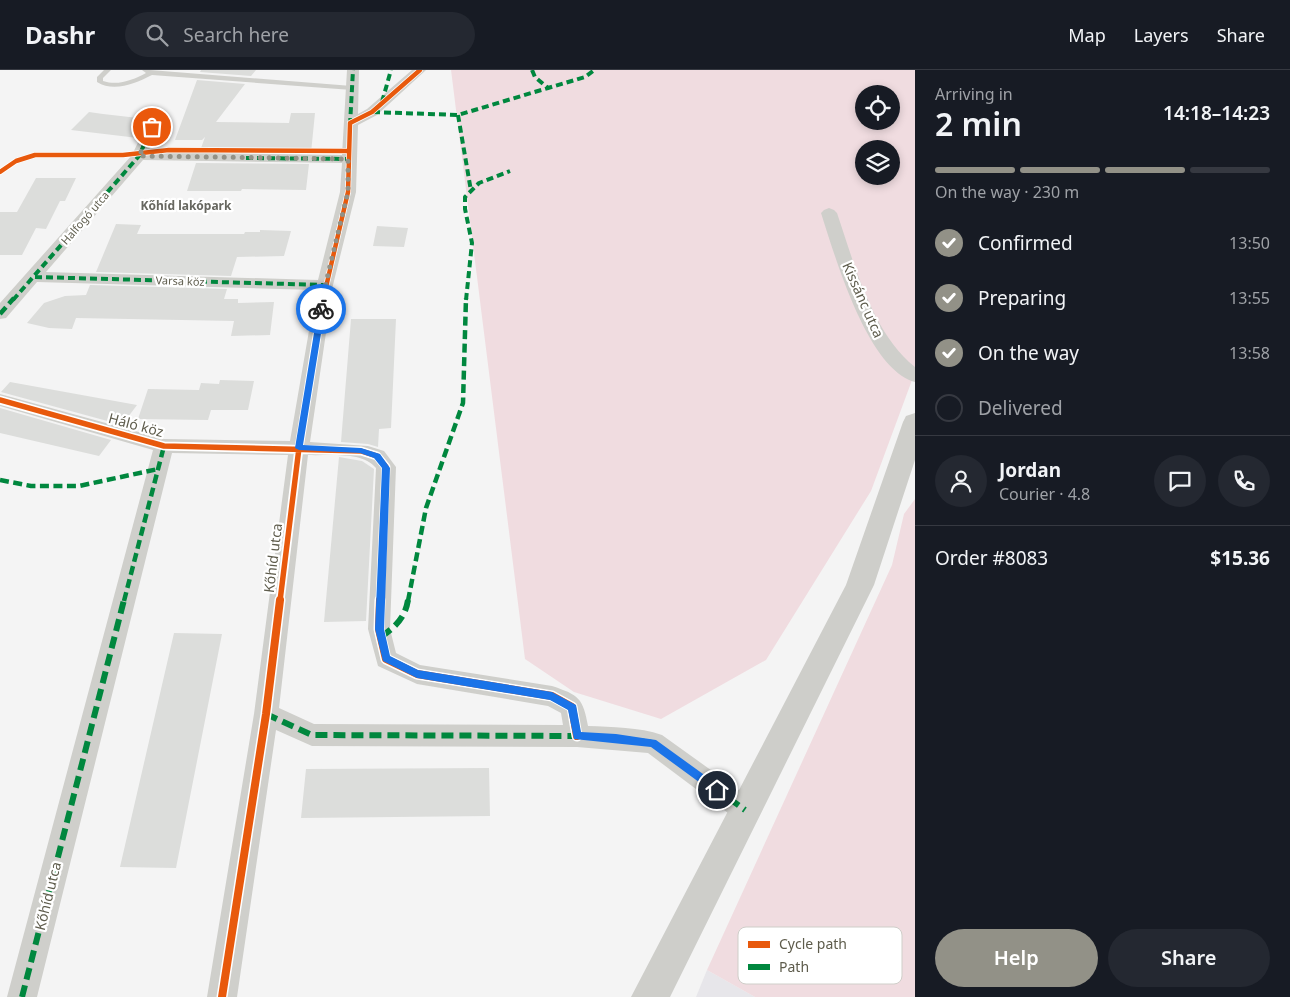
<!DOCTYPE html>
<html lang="en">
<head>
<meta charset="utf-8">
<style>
	:root { --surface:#171b24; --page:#242831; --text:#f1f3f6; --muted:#9ea1a6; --line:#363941; --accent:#929187 }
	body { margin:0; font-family:"Noto Sans",sans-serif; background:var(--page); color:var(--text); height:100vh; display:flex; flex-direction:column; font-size:19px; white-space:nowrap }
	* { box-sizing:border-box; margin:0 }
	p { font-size:16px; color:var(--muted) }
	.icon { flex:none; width:28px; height:28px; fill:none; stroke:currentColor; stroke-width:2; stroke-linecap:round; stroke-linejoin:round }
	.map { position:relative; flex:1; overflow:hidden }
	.panel { display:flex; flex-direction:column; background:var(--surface); width:375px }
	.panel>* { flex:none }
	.fabs { position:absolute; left:855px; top:15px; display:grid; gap:10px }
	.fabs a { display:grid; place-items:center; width:45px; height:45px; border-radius:50%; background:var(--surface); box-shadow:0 2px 8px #0003; font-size:25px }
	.pin { position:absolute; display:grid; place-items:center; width:42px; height:42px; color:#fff; margin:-21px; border:2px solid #fff; border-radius:50%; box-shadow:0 1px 5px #0007 }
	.courier { position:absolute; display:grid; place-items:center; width:50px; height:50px; margin:-25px; border:4px solid #1a73e8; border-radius:50%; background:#fff; color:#222; box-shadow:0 1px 6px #0007 }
	.overview em { font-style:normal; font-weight:600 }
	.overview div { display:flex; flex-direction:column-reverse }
	.overview { display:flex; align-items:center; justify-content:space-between; height:85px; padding:0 20px }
	h1 { font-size:32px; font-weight:600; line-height:38px }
	.bar { display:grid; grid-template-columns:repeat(4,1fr); gap:8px 5px; align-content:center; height:60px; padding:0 20px }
	.bar i { height:6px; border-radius:4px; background:var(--line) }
	.bar .current { background:var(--accent) }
	.bar p { grid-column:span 4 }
	.line { display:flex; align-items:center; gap:12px; padding:0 20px; border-top:1px solid var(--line) }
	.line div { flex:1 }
	.round { display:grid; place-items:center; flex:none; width:52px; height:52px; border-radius:26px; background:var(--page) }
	ol { padding:0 20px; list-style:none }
	li { display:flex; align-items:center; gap:15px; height:55px }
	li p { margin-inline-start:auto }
	li .icon { padding:5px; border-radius:50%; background:var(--accent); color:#fff; stroke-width:4 }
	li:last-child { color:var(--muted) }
	li i { width:28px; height:28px; border:2px solid var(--line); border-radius:50% }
	.action { display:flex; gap:10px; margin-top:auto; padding:10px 20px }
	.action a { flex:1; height:58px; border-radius:30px; background:var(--accent); color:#fff; font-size:20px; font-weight:600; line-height:58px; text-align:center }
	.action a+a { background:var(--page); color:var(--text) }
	header { display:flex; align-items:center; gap:30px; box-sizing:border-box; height:70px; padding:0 25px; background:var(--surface); border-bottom:1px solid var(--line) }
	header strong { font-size:24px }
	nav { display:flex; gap:28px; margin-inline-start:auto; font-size:18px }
	.search { width:350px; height:45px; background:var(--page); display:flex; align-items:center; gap:12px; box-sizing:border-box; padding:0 18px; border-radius:28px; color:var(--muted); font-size:19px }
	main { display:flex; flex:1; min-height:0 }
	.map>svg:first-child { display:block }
	.commercial { fill:#e7e6ea }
	.green { fill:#f0dce0; fill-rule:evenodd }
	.building { fill:#dcdddb }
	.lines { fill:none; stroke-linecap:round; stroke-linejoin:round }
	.lane { fill:#cfcfcb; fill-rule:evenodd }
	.street { fill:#cfcfcb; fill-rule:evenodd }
	.primary { fill:#cececa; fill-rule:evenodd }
	.quiet-far2 { stroke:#00873e; stroke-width:4; stroke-dasharray:7 4; stroke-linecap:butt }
	.quiet-far1 { stroke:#00873e; stroke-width:4.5; stroke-dasharray:9 4.5; stroke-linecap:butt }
	.quiet { stroke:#00873e; stroke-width:6; stroke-dasharray:12 6; stroke-linecap:butt }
	.cycleway-far2-casing { stroke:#fff; stroke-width:6 }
	.cycleway-far1-casing { stroke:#fff; stroke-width:9 }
	.cycleway-casing { stroke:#fff; stroke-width:11 }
	.cycleway-far2 { stroke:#e8590c; stroke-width:4.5 }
	.cycleway-far1 { stroke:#e8590c; stroke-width:5.5 }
	.cycleway { stroke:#e8590c; stroke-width:8 }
	.route { fill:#1a73e8 }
	.done { stroke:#929187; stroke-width:5; stroke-dasharray:0 9 }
	.labels { text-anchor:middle; stroke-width:4.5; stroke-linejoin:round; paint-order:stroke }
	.far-street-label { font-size:11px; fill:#5e5c4c; stroke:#fff }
	.far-neighbourhood-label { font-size:12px; font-weight:bold; fill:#676760; stroke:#fff }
	.street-label { font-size:14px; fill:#5e5c4c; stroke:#fff }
	.key { fill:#fff; stroke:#cfcec9; stroke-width:1 }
	.key-label { font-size:14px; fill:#5e5c4c }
</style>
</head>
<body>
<header>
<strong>Dashr</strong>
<div class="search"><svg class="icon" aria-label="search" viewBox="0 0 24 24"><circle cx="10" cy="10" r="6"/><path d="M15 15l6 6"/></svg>Search here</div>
<nav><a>Map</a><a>Layers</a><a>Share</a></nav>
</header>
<main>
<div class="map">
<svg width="915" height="927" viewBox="0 0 915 927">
	<rect width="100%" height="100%" fill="#f4f4f4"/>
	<path class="commercial" d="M707,900L755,927H696Z"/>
	<path class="green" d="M451,0H915V302L871,421L766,590L661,649L574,622L525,589ZM864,24H891V51H864ZM864,79H891V106H864Z
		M915,429V927H755L707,900L892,495L904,444Z"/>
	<path class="building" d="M201,0H256L251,6L200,2Z
		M197,10L245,14L216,52L289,53L291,43H315L311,83L200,81L205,67L202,70H175Z
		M89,42L103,44L147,49L138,68L71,60Z
		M196,93L309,94L306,120L242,119L241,121H187Z
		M36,108H76L65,131H60L46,159L36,158L22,185H0V142H17Z
		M116,154L141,155L137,164H244L245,162H260V160L291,161L284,186L237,187L231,206L96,202Z
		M377,156L408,158L404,177L373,176Z
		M90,215L227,219L224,229H238V233L274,232L270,265L231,266L234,251L76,248L72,259L49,258L27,253L44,233L65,226L86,225Z
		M351,249H396L391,358L379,359L378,377L368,374L341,372Z
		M220,310L254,311L248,340H211L208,350L138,349L148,319L199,320L201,313L219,314Z
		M10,312L137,335L122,355L1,322Z
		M0,338L111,370L99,386L0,363Z
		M339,387L362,391L374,399L366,551L324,552Z
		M174,563L222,564L176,798L120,797Z
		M489,698L490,746L301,748L306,699Z"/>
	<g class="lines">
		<path class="lane" d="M104,0H111L103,8V11C118,16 133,10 146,3L142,0H150L352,16L355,18L352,20L152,5C136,13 114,23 97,12V7Z"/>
		<path class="street" d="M347,0H359L358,44L367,39L412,0H426L377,45L358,55L356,122L333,215L310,372L368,376L384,381L396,397L390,559L396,583L420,595L552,616C579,625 583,628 588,656C612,657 639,657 662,665L754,731L758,740L754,749L745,752L736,749L648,683L577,677L312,676L276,660L237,927H207L254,644L288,385L172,383L37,927H7L153,380L0,336V324L164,369L290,371L316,220L37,212L6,248L0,249V233L132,85L153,41H163L165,44L148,82L342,85ZM143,90L342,93L340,122L318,210L46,202ZM308,385C329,386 362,381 376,398L368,559L378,596L417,614L548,636L561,643L563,655L314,654L279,638Z
			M829,138L834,140L837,143C854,193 872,263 915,297V312C867,299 835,186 821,143L824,140Z"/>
		<path class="primary" d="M915,343V390L874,515L670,927H631L846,515L903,352L906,346Z"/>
		<path class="quiet-far2" d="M532,0L535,7L548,18L585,7L593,1
			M382,32L391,0
			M373,42L458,45L548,18
			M458,45L471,121
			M350,55L353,0
			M246,88L348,89
			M35,207L325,215
			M13,230L139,86L158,44
			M466,230L472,173L465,139V127L479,113L510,101"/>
		<path class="quiet-far1" d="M0,244L14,228
			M0,410L31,416H79L158,399
			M124,531L164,376
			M408,531L426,438L463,333L466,228"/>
		<path class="quiet" d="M381,567C396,556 405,548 408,530
			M266,644L312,665L577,666L616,668L653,673L745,740
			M22,927L124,530"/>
		<g class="cycleway-far2-casing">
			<path id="cycleway-far2" d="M0,102L16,91L35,85H123L169,80L349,81
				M323,230L348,122L350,53L372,42L420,0"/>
		</g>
		<g class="cycleway-far1-casing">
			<path id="cycleway-far1" d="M0,330L164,376L361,381L377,386L386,397L380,531
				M280,531L299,378L323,228"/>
		</g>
		<g class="cycleway-casing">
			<path id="cycleway" d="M380,530L379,559L386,589L417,604L552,626L572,637L577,666
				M222,927L266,644L280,530"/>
		</g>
		<use href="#cycleway-far2" class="cycleway-far2"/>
		<use href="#cycleway-far1" class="cycleway-far1"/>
		<use href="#cycleway" class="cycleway"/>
	</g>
	<path class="route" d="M321,237L325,239L303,375L361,378L380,384L390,398L384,559L390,586L418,600L552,622L576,635L581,662L616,664L656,670L721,717V723H714L651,677L574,669L568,640L550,630L417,608L383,591L375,559L382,398L374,388L360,383L299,380L295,378L318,239Z"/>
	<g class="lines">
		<path class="done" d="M152,57L139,86L348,89V122L328,204L321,239"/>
	</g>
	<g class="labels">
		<g class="far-street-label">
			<text transform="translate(85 148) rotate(-49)" y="4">Halfogó utca</text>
			<text transform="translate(180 211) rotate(2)" y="4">Varsa köz</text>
		</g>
		<g class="far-neighbourhood-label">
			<text x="186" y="140">Kőhíd lakópark</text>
		</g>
		<g class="street-label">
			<text transform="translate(863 230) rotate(66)" y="5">Kissánc utca</text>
			<text transform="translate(136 355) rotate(15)" y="5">Háló köz</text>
			<text transform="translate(273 488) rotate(-83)" y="5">Kőhíd utca</text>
			<text transform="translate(48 826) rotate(-76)" y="5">Kőhíd utca</text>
		</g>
	</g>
	<rect x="738" y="857" width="164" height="57" rx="8" class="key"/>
	<rect x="748" y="871" width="22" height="7" fill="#e8590c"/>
	<rect x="748" y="894" width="22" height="6" fill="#00873e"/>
	<g class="key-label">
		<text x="779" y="879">Cycle path</text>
		<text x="779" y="902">Path</text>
	</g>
</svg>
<div class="fabs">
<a><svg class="icon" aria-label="locate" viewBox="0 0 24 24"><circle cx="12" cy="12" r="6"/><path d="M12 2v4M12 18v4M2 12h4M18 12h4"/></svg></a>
<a><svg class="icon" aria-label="layers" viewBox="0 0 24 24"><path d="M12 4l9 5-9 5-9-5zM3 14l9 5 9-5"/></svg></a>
</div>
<div class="pin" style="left:152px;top:57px;background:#ea580c"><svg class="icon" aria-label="bag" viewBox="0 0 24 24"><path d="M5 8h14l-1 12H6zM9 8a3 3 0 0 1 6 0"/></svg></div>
<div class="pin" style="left:717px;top:720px;background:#1f2937"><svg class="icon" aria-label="home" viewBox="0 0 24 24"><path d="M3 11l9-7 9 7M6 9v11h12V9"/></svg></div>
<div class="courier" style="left:321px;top:239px"><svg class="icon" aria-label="bike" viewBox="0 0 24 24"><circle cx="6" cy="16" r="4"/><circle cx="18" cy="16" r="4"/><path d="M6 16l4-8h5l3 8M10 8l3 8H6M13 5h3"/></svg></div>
</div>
<section class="panel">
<div class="overview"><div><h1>2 min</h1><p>Arriving in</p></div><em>14:18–14:23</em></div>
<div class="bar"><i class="current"></i><i class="current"></i><i class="current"></i><i></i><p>On the way · 230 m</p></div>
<ol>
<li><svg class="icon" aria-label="check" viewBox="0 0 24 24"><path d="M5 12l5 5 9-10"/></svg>Confirmed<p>13:50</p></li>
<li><svg class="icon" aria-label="check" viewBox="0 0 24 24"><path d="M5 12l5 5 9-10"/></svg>Preparing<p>13:55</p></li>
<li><svg class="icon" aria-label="check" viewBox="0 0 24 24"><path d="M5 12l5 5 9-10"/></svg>On the way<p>13:58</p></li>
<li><i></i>Delivered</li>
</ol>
<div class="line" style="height:90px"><a class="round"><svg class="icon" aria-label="person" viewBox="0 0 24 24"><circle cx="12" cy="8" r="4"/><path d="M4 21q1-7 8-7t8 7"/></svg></a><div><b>Jordan</b><p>Courier · 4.8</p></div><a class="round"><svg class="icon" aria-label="chat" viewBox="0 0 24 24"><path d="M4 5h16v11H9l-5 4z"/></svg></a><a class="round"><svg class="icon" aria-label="phone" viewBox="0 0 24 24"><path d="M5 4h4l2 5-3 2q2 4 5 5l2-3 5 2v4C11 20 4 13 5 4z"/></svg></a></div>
<div class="line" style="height:65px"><div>Order #8083</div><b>$15.36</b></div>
<div class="action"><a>Help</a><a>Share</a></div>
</section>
</main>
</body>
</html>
